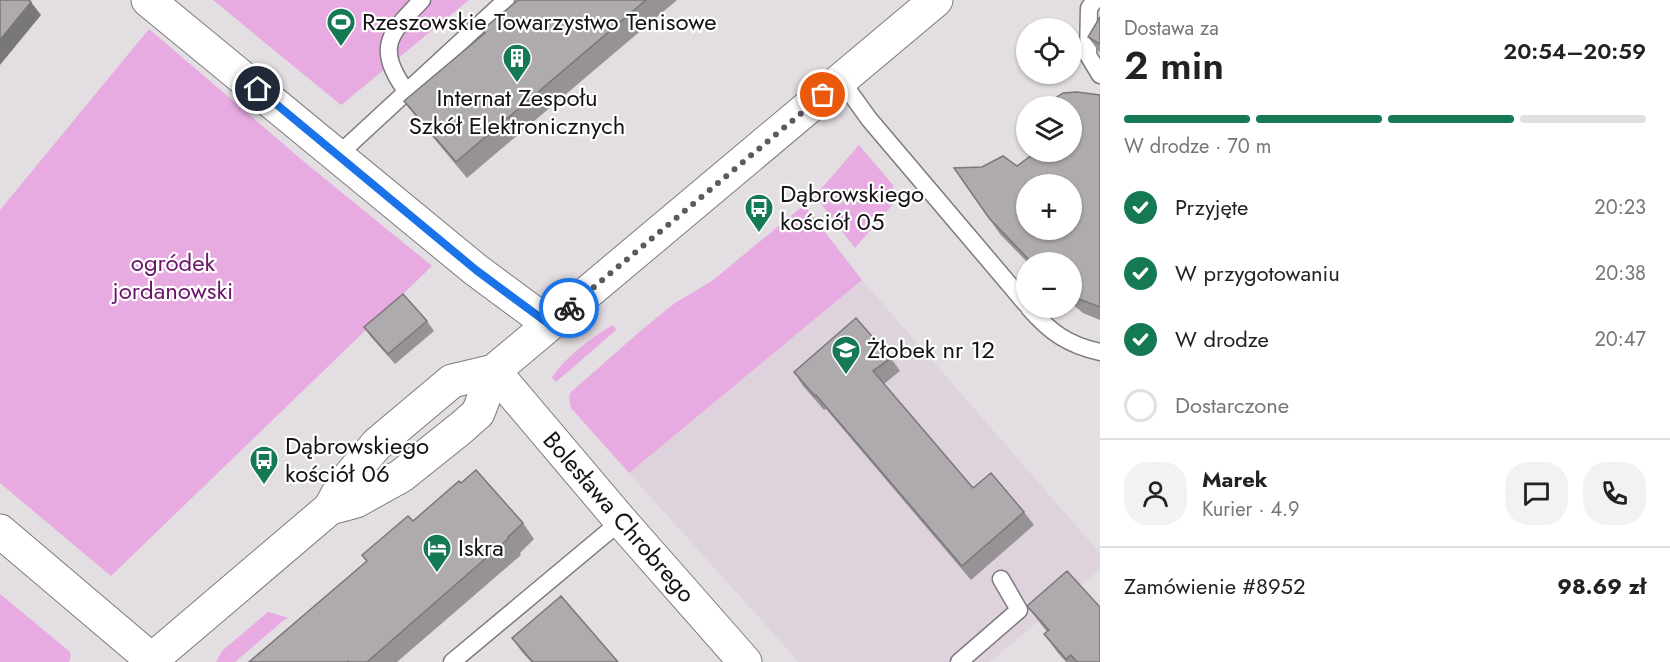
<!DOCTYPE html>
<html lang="pl">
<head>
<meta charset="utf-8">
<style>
	:root { --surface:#fff; --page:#f2f2f2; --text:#222; --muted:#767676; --line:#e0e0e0; --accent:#157a53 }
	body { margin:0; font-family:Jost,sans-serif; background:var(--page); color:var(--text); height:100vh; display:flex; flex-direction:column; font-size:22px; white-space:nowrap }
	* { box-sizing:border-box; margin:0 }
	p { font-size:20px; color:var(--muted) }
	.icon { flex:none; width:33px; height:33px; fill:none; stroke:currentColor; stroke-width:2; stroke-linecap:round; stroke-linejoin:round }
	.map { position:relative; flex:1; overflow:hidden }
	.panel { display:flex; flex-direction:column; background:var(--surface); width:570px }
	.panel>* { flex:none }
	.tools { position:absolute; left:1016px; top:18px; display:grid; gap:12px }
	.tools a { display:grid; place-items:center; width:66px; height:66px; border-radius:50%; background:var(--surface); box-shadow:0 2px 4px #0004; font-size:30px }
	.pin { position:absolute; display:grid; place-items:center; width:51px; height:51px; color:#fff; margin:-26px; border:3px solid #fff; border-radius:50%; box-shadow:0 2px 6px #0007 }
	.courier { position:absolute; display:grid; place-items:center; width:60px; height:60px; margin:-30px; border:4px solid #1a73e8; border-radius:50%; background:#fff; color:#222; box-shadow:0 2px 8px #0007 }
	.head em { font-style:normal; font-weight:600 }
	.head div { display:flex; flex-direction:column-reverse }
	.head { display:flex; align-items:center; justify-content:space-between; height:102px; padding:0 24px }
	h1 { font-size:39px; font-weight:600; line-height:45px }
	.bar { display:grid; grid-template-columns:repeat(4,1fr); gap:9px 6px; align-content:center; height:72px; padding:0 24px }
	.bar i { height:8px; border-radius:4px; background:var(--line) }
	.bar .active { background:var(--accent) }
	.bar p { grid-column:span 4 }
	.line { display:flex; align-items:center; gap:15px; padding:0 24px; border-top:2px solid var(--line) }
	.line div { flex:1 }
	.round { display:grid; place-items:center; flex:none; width:63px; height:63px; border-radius:24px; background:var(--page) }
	ol { padding:0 24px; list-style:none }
	li { display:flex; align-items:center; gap:18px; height:66px }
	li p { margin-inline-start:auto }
	li .icon { padding:6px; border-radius:50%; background:var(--accent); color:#fff; stroke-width:4 }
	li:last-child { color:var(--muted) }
	li i { width:33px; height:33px; border:3px solid var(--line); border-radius:50% }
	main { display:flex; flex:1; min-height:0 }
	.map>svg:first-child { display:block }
	.built { fill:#ded2dc }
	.green { fill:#e7aae1 }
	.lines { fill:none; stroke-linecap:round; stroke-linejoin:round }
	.lane-casing { stroke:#7e797e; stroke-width:19 }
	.street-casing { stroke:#7e797e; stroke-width:35 }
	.secondary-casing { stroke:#7e797e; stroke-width:35 }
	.lane { stroke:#fff; stroke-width:16 }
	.street { stroke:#fff; stroke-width:33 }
	.secondary { stroke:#fff; stroke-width:33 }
	.wall { fill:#969296 }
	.shaded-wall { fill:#7a777a }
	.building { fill:#afaaae; stroke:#7a777a; stroke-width:1.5; fill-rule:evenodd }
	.done { stroke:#5d5a5d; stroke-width:6; stroke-dasharray:0 10.8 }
	.route { stroke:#1a73e8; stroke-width:8 }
	.labels { text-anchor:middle; stroke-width:4.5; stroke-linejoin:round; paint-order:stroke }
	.poi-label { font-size:24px; fill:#151315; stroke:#fff; text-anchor:start }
	.park-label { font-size:24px; fill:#6c1569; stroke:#fff }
	.street-label { font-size:24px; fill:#151315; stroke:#fff }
</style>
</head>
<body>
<main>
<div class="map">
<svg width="1100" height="662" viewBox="0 0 1100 662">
	<rect width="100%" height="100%" fill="#e3dee2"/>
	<path class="built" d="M862,280L1100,553V569L990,662H799L629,473Z"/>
	<path class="green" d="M213,0H469L341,105Z
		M149,29L308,165L432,266L111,576L0,483V210Z
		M859,145L893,185L894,203L855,248L815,196Z
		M804,205L862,280L629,473L571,408L569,397L571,392L644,328L675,303L712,281Z
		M613,325L616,330L556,382L552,377C567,356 590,338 613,325Z
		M0,594L69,651L71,655L69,662H0Z
		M268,612L289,618L284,620L235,662H216L222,651Z"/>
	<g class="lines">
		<g class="lane-casing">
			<path id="lane" d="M1095,0L1089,8L1088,55L1100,75
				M841,80L869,119L1026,304
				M406,91C375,47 389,34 422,0
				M338,155L506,0
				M1029,308C1050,332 1068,345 1100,352
				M452,662L621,521
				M959,662L1019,610L1001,579"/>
		</g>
		<g class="street-casing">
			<path id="street" d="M148,0L476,270L549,324
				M494,371L621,521L745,662
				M0,531L152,660"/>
		</g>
		<g class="secondary-casing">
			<path id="secondary" d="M330,508L356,501L401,476L461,428L478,413L494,371
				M149,662L330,508L343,484L377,444L452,381L494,371L936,0"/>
		</g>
		<use href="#lane" class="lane"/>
		<use href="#street" class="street"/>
		<use href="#secondary" class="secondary"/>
	</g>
	<path class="wall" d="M518,0H677L467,178L416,117L404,101L485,33Z
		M1100,17V53L1088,37Z
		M1100,95V320L1083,313L1071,303V262H1027L1000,234L954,168L1017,166L1071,152Z
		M427,321L434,331L395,364L371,337L364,327Z
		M891,358L900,371L884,384L973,488L1024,512L1034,525L971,580L826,409L824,410L803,386L794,372Z
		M413,521L523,523L534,539L520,553L521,555L397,662H249Z
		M1027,606L1100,662H1066L1058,653L1044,634L1047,632Z
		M512,638L618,662H531L522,652Z"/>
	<path class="shaded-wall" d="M31,2L41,15L0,65V40Z"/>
	<path class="building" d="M0,0H29L31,2L0,40Z
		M518,0H646L456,162L404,101L485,33L482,30Z
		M1100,17V44L1088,37Z
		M1077,92L1100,95V307L1071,296V262H1031L989,218L954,168L982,167L1003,156L1017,166L1036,152H1071V106H1047L1054,99L1063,93ZM1026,184H1071V230H1026Z
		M403,294L427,321L388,354L364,327Z
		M856,318L891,358L873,371L973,488L991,473L1024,512L962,566L816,395L815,396L794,372Z
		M476,470L523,523L508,537L509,538L367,662H349L348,661L347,662H249L367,561L362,555L408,516L413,521L459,481L461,483Z
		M1067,571L1100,607V662H1077L1071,655L1066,659L1044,634L1049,630L1027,606Z
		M561,596L618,662H533L512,638Z"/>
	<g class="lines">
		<path class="done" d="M569,308L823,95"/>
		<path class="route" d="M258,89L476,270L549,324L569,308"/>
	</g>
	<defs>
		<g id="stadium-pin" transform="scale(1.5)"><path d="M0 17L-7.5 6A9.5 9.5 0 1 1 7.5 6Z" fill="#157a53" stroke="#fff"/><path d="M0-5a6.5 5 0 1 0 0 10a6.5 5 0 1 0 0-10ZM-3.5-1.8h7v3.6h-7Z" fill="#fff"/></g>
		<g id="building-pin" transform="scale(1.5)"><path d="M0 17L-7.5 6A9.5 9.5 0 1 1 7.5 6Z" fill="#157a53" stroke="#fff"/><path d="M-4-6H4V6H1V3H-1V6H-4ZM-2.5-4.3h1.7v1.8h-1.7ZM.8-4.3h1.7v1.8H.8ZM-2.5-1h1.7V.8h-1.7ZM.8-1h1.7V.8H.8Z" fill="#fff"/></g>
		<g id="bus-pin" transform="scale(1.5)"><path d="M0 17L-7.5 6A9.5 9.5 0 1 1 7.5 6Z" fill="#157a53" stroke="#fff"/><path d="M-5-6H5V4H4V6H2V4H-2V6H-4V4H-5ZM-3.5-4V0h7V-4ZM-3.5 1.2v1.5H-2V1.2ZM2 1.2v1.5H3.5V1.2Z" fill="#fff"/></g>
		<g id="school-pin" transform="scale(1.5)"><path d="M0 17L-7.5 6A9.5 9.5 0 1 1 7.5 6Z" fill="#157a53" stroke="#fff"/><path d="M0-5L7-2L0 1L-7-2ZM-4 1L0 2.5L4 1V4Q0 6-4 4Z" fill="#fff"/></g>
		<g id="hotel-pin" transform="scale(1.5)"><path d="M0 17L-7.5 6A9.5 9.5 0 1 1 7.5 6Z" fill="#157a53" stroke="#fff"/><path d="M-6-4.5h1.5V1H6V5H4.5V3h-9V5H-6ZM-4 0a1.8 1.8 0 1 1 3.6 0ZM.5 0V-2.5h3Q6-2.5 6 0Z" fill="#fff"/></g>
	</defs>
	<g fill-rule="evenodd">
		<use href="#stadium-pin" x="341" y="22"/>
		<use href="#building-pin" x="517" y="58"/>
		<use href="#bus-pin" x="759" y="208"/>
		<use href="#school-pin" x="846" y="350"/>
		<use href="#bus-pin" x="264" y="460"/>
		<use href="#hotel-pin" x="437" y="548"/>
	</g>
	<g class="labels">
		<g class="poi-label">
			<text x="362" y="30">Rzeszowskie Towarzystwo Tenisowe</text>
			<text x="517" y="106" text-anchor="middle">Internat Zespołu<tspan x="517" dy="28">Szkół Elektronicznych</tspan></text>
			<text x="780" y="202">Dąbrowskiego<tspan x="780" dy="28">kościół 05</tspan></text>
			<text x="867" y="358">Żłobek nr 12</text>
			<text x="285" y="454">Dąbrowskiego<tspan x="285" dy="28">kościół 06</tspan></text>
			<text x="458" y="556">Iskra</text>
		</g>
		<g class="park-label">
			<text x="173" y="271">ogródek<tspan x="173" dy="28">jordanowski</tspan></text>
		</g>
		<g class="street-label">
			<text transform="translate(619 517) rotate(49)" y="8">Bolesława Chrobrego</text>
		</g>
	</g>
</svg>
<div class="tools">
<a><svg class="icon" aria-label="locate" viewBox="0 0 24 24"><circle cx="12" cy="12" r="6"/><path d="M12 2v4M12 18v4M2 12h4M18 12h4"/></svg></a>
<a><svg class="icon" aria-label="layers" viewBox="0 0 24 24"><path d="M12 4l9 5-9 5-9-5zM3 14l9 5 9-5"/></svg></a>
<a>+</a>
<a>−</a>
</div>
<div class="pin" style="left:823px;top:95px;background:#ea580c"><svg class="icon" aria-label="bag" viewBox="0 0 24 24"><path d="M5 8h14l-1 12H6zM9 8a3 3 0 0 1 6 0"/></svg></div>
<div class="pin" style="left:258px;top:89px;background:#1f2937"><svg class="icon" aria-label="home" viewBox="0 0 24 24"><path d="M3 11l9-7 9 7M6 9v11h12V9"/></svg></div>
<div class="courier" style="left:569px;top:308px"><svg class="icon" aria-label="bike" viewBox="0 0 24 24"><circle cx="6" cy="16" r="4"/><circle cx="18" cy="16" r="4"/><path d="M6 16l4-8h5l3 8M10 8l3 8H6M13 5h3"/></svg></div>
</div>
<section class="panel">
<div class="head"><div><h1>2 min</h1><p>Dostawa za</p></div><em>20:54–20:59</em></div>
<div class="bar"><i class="active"></i><i class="active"></i><i class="active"></i><i></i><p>W drodze · 70 m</p></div>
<ol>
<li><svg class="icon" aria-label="check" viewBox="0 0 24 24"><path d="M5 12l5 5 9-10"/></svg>Przyjęte<p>20:23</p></li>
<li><svg class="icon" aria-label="check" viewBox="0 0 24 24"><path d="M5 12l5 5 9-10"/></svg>W przygotowaniu<p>20:38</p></li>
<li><svg class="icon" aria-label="check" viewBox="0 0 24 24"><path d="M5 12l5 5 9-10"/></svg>W drodze<p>20:47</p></li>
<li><i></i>Dostarczone</li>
</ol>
<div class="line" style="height:108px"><a class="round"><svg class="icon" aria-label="person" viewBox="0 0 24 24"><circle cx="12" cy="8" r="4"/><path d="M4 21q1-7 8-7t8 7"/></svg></a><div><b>Marek</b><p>Kurier · 4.9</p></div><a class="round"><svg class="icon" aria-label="chat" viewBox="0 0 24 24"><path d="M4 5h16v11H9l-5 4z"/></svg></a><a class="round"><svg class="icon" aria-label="phone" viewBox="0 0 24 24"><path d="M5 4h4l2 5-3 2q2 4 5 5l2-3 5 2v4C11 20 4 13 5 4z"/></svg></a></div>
<div class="line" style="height:78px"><div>Zamówienie #8952</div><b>98.69 zł</b></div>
</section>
</main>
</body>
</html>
